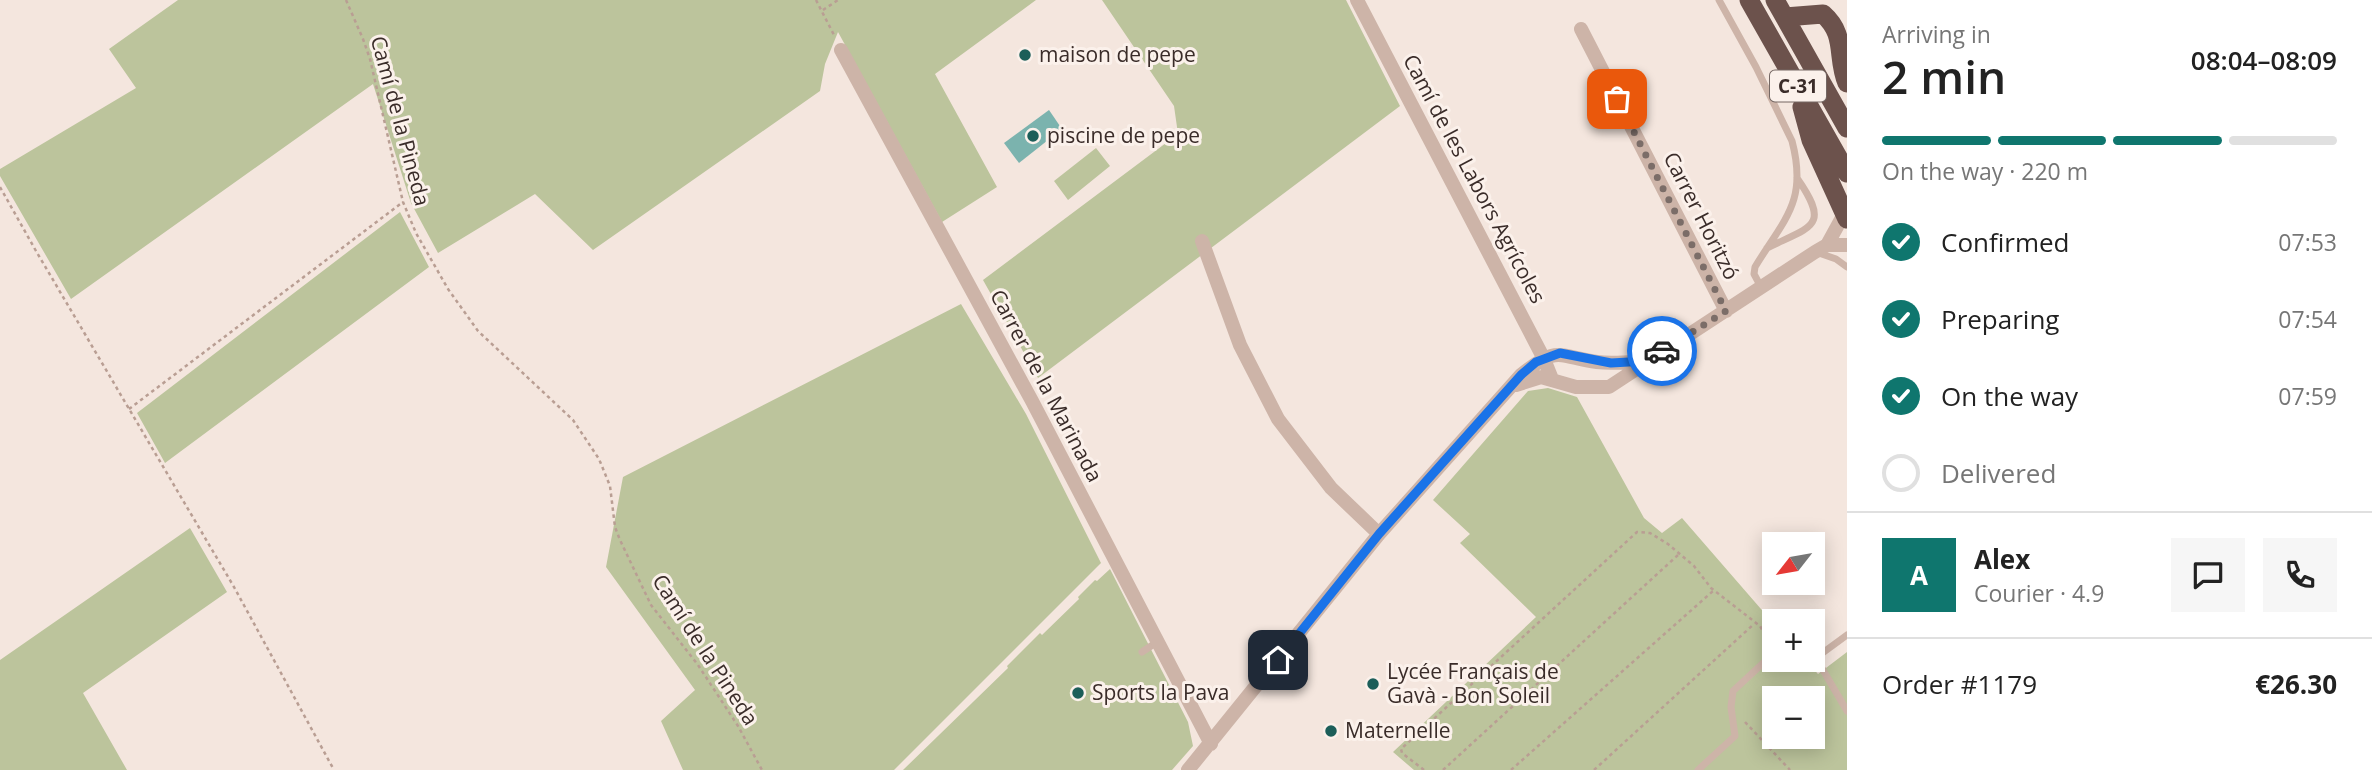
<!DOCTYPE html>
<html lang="en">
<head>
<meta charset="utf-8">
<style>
	:root { --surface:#fff; --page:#f6f6f6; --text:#222; --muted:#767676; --line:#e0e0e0; --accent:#0f766e }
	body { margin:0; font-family:"Open Sans",sans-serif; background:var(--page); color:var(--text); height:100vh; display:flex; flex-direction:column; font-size:26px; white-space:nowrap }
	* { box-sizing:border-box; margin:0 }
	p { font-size:23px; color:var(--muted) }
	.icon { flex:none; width:38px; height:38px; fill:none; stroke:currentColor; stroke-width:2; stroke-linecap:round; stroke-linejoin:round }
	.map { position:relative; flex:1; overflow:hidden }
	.drawer { display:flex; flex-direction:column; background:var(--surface); width:525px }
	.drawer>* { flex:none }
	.needle { width:46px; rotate:239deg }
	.fabs { position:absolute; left:1762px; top:532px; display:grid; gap:14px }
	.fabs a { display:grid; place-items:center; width:63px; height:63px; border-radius:0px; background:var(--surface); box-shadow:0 4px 18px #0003; font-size:35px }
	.pin { position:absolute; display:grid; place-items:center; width:60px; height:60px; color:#fff; margin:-30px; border-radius:14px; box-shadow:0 4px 10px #0006 }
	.courier { position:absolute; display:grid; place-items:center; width:70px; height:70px; margin:-35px; border:5px solid #1a73e8; border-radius:50%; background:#fff; color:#222; box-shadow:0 2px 9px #0007 }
	.summary em { font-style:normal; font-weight:600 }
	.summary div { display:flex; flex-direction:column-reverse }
	.summary { display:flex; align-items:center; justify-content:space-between; height:119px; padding:0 35px }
	h1 { font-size:46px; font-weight:600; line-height:52px }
	.bar { display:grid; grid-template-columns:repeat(4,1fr); gap:10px 7px; align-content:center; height:84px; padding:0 35px }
	.bar i { height:9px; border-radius:5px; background:var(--line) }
	.bar .active { background:var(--accent) }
	.bar p { grid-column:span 4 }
	.line { display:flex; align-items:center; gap:18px; padding:0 35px; border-top:2px solid var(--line) }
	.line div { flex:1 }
	.round { display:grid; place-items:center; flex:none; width:74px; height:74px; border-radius:0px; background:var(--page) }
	ol { padding:0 35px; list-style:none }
	li { display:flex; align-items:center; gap:21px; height:77px }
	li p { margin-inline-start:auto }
	li .icon { padding:7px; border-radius:50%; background:var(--accent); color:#fff; stroke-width:4 }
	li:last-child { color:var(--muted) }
	li i { width:38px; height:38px; border:4px solid var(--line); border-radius:50% }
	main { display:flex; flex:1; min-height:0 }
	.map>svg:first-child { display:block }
	.green { fill:#bcc49c; fill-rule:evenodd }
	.water { fill:#7bb3ae }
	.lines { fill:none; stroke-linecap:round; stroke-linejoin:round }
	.path { stroke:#b99e93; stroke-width:2.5; stroke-dasharray:3.5 3.5; stroke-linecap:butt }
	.service { stroke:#cdb4a8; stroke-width:7 }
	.minor { stroke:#cdb4a8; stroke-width:14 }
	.trunk { stroke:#6c524c; stroke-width:19 }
	.done { stroke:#7b6d68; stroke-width:7; stroke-dasharray:0 12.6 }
	.route { stroke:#1a73e8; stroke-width:9 }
	.poi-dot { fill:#1c5e59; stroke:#fbf1eb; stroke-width:2.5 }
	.labels { text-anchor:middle; stroke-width:6; stroke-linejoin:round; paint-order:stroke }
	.shield { fill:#fbf1eb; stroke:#746763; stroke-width:2 }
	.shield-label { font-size:19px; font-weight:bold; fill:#3a2c29 }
	.poi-label { font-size:21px; fill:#3a2c29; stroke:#fbf1eb; text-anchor:start }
	.street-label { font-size:21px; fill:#3a2c29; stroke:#fbf1eb }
</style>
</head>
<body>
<main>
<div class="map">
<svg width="1847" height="770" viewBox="0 0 1847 770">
	<rect width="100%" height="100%" fill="#f4e6de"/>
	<path class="green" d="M178,0H1036L935,74L997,187L942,222L838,32L825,64L820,91L593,250L535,194L438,253L411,203L373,84L71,299L0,176V169L136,88L109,49Z
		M1102,0H1346L1400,106L1038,378L983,280L1178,134L1174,106Z
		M1096,148L1110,166L1068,200L1054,181Z
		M400,212L429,267L165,463L137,413Z
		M961,304L1026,414L1101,563L894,770H683L661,721L695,690L606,567L623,477Z
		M1548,388L1577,397L1644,518L1662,533L1682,518L1774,624V660H1805L1818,674L1847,652V770H1414L1393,752L1536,617L1460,543L1470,534L1433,500L1528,391ZM1774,698H1813V737H1774Z
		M190,528L227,592L83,693L127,770H0V660Z
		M1110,569L1188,722L1193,746L1172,770H903L1008,668L1007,666L1040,633L1042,635L1079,599L1078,597L1095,580L1097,581Z"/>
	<path class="water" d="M1049,110L1062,129L1019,163L1004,143Z"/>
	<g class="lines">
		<path class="path" d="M346,0L363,39L370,59L403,202L416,233L448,289L478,331L573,420L599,459L610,486L615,527L620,540L651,605L698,665L738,726L762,770
			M816,0L835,37
			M823,10L838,0
			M0,187L36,251L234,587L334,770
			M129,409L403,202
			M1745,722L1790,770
			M1424,770L1402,753L1401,749L1637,532L1650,533L1668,544L1694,566L1711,588L1760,626L1769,642
			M1443,770L1678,555
			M1511,770L1713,591
			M1594,770L1754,624"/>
		<path class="service" d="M1719,0L1756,67L1792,141C1808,202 1784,219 1755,267L1754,274L1761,287
			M1767,248C1812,226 1831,227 1797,178
			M1816,252L1836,259L1847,267
			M1142,652L1157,642
			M1813,653L1847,711
			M1817,657L1847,635
			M1698,770L1735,736L1731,707L1733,691L1774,653"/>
		<path class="minor" d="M1357,0L1544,359L1552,379
			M1581,29L1726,311
			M841,50L1032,401L1211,744
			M1202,241L1240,345L1278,419L1331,488L1379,534
			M1827,245L1844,214
			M1516,385L1541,377L1576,387H1609L1815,252L1827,245H1847
			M1188,770L1379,534L1521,375C1558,345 1556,356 1597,362C1613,364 1630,362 1646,361"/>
		<path class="trunk" d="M1749,0L1847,173
			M1775,0L1847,128
			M1785,17L1823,14C1847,35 1836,57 1847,83
			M1802,107L1811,140L1847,219"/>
	</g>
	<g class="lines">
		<path class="done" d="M1617,99L1726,311L1662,351"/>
		<path class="route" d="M1278,660L1379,534L1521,375L1536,362L1560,353L1611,363L1646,361L1662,351"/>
	</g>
	<g class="poi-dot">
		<circle cx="1025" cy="55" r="7"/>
		<circle cx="1033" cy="136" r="7"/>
		<circle cx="1373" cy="684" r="7"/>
		<circle cx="1078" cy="693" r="7"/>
		<circle cx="1331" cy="731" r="7"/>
	</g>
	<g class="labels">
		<rect class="shield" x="1770" y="70.5" width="56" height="31" rx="5"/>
		<g class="shield-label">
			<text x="1798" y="93">C-31</text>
		</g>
		<g class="poi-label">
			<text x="1039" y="62">maison de pepe</text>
			<text x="1047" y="143">piscine de pepe</text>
			<text x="1387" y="679">Lycée Français de<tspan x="1387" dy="24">Gavà - Bon Soleil</tspan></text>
			<text x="1092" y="700">Sports la Pava</text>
			<text x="1345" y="738">Maternelle</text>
		</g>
		<g class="street-label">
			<text transform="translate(400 121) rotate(75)" y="7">Camí de la Pineda</text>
			<text transform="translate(1474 179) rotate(62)" y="7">Camí de les Labors Agrícoles</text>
			<text transform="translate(1701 216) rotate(63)" y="7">Carrer Horitzó</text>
			<text transform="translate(1046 386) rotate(62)" y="7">Carrer de la Marinada</text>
			<text transform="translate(705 650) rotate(57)" y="7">Camí de la Pineda</text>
		</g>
	</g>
</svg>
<div class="fabs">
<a><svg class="needle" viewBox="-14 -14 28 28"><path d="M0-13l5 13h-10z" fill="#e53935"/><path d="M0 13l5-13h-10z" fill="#767676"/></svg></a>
<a>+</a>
<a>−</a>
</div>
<div class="pin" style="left:1617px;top:99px;background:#ea580c"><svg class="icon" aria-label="bag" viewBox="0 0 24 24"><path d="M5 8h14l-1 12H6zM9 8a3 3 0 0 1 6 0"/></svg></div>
<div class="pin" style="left:1278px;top:660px;background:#1f2937"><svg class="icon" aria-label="home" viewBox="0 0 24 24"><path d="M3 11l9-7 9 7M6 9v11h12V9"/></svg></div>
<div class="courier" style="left:1662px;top:351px"><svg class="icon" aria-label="car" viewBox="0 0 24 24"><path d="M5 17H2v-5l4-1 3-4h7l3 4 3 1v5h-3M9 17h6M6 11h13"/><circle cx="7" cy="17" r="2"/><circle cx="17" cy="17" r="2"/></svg></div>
</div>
<section class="drawer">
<div class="summary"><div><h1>2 min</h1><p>Arriving in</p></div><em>08:04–08:09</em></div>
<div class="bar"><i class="active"></i><i class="active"></i><i class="active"></i><i></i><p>On the way · 220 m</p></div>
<ol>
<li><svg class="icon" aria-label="check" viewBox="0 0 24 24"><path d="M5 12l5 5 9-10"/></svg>Confirmed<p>07:53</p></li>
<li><svg class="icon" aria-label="check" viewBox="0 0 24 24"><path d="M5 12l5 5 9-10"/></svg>Preparing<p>07:54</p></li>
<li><svg class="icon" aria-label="check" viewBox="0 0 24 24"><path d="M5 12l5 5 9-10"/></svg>On the way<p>07:59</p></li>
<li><i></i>Delivered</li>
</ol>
<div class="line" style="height:126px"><b class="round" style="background:var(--accent);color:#fff">A</b><div><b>Alex</b><p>Courier · 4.9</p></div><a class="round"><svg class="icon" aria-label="chat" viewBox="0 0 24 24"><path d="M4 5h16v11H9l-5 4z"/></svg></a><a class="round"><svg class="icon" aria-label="phone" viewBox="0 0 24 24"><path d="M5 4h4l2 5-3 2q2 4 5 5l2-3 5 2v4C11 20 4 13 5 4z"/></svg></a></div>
<div class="line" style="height:91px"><div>Order #1179</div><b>€26.30</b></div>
</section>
</main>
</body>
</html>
